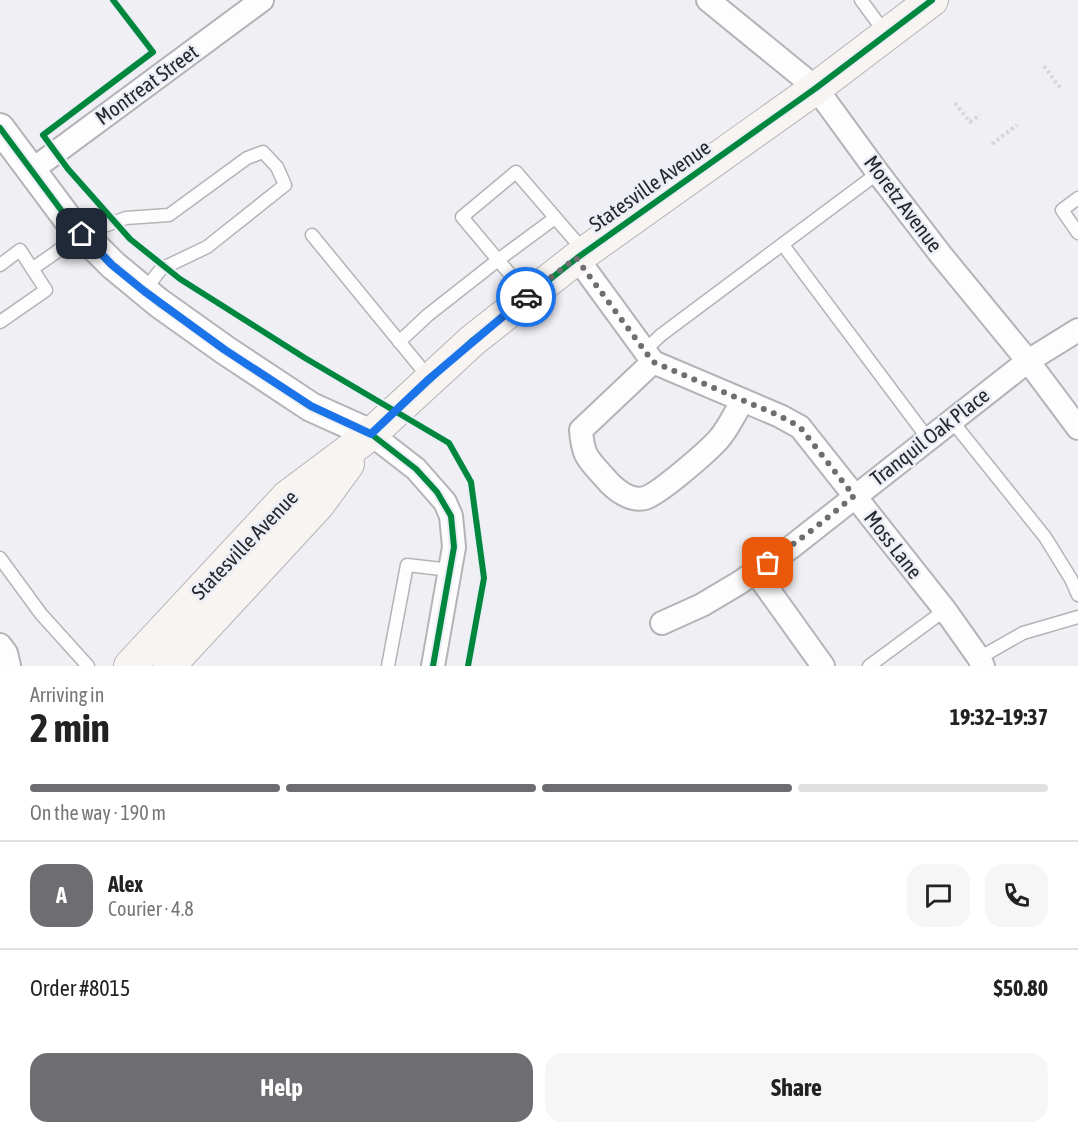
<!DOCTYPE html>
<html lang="en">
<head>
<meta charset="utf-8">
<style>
	:root { --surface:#fff; --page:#f6f6f6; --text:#222; --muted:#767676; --line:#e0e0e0; --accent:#6e6e72 }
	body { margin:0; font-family:"Asap Condensed",sans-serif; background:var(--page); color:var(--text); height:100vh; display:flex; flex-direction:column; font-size:22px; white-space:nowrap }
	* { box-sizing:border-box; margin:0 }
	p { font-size:20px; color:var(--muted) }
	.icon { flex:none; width:33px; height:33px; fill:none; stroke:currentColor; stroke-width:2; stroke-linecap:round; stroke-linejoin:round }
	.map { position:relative; height:666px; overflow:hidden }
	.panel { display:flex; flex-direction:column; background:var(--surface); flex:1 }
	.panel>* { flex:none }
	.pin { position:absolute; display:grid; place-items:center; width:51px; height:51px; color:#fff; margin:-26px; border-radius:12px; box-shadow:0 3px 9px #0006 }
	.courier { position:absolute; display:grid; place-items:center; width:60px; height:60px; margin:-30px; border:4px solid #1a73e8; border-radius:50%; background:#fff; color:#222; box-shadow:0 2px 8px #0007 }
	.summary em { font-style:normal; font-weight:700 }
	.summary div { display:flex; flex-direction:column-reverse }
	.summary { display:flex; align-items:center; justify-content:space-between; height:102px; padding:0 30px }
	h1 { font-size:39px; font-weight:700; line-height:45px }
	.bar { display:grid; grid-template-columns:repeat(4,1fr); gap:9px 6px; align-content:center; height:72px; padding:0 30px }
	.bar i { height:8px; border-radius:4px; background:var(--line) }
	.bar .current { background:var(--accent) }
	.bar p { grid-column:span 4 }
	.line { display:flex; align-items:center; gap:15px; padding:0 30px; border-top:2px solid var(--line) }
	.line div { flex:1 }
	.round { display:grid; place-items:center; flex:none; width:63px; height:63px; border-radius:18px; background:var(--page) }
	.primary-button { display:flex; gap:12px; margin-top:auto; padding:12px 30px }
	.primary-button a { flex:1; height:69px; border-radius:18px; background:var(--accent); color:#fff; font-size:24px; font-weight:700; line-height:69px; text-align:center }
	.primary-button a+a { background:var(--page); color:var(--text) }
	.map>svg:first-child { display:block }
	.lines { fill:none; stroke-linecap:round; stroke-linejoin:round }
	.service-casing { stroke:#b4b4b8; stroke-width:15 }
	.minor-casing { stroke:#b4b4b8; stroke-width:26 }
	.tertiary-casing { stroke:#b4b4b8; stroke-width:32 }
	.secondary-casing { stroke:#b4b4b8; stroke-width:34 }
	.path { stroke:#d7d7d9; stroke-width:4; stroke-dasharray:3 3; stroke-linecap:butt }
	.service { stroke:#fdfdfd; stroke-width:12 }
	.minor { stroke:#fdfdfd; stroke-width:22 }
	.tertiary { stroke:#fdfdfd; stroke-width:28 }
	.secondary { stroke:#f7f4f1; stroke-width:32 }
	.cycleway-casing { stroke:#eceef7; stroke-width:10 }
	.cycleway { stroke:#00873e; stroke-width:6 }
	.done { stroke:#6e6e72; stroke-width:6; stroke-dasharray:0 10.8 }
	.route { stroke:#1a73e8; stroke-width:8 }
	.labels { text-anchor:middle; stroke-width:5; stroke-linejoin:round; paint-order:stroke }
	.street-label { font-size:21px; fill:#28292c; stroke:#eceef7 }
</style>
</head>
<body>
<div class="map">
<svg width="1078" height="666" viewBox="0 0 1078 666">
	<rect width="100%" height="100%" fill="#efeff4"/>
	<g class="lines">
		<g class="service-casing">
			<path id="service" d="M861,0L886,34
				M1078,198L1062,210L1078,233
				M312,235L430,379
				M783,245L929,440
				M0,265L20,250L46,290L0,322
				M32,269L82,234L126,218L169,215L247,158L263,152L277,167L285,185L207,247L161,269L144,291
				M528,295L498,260L555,218
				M399,342L428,315L498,260L462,217L516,172L584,251
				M644,351L661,335L878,173
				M952,421L1045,537L1071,579L1078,595
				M0,558L41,614L88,666
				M979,658L1023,633L1078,617
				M388,666L407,565L450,570
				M869,666L945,610"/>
		</g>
		<g class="minor-casing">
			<path id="minor" d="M708,0L816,88L878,173L941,255L1028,361L1078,428
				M32,170L262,0
				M577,258L653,362L780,416L800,427L945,610L979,658L983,666
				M653,362L581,430C583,457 588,459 605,478C614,489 630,502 645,498C659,494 707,452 718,440C728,429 735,413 743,400
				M371,434L416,469L445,502L451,516L454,547L433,666
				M755,571L823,666
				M662,623L702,605L739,583L790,548L1028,361L1078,330
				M0,645L6,653L9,666"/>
		</g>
		<g class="tertiary-casing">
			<path id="tertiary" d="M0,128L70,222L113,265L159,303L225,350L311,407L371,434"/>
		</g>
		<g class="secondary-casing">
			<path id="secondary" d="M130,666L288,496L371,434L473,340L577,258L816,88L932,0
				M169,666L318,505L348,464"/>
		</g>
		<path class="path" d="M1044,66L1061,89
			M955,103L970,122L980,115
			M992,144L1017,125"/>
		<use href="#service" class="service"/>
		<use href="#minor" class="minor"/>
		<use href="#tertiary" class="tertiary"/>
		<use href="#secondary" class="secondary"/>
		<g class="cycleway-casing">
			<path id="cycleway" d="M113,0L153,52L43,135L68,169L130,239L180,279L305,358L449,443L471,482L484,578L468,666
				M0,128L70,222L113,265L159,303L225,350L311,407L371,434L416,469L437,492L451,516L454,547L433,666
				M371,434L473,340L577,258L816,88L932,0"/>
		</g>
		<use href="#cycleway" class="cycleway"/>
	</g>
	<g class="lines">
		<path class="done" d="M526,297L576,258L653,362L780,416L800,427L854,496L816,527L768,563"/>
		<path class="route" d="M82,234L112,265L144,291L225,350L311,406L371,434L429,379L526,297"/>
	</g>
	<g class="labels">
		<g class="street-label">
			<text transform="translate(147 85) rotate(-36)" y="7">Montreat Street</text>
			<text transform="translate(650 186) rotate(-35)" y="7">Statesville Avenue</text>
			<text transform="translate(903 204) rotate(53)" y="7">Moretz Avenue</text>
			<text transform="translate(930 437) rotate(-38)" y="7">Tranquil Oak Place</text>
			<text transform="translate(245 545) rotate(-46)" y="7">Statesville Avenue</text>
			<text transform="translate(893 545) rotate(52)" y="7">Moss Lane</text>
		</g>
	</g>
</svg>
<div class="pin" style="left:768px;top:563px;background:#ea580c"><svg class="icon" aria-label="bag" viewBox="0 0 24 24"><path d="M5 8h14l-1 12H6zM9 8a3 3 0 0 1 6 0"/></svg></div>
<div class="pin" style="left:82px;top:234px;background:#1f2937"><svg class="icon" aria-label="home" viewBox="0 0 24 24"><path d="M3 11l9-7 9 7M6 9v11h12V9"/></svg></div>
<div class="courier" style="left:526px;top:297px"><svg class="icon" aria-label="car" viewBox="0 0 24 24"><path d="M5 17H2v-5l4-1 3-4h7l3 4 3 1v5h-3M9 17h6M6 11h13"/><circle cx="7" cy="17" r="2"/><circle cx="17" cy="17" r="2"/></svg></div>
</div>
<section class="panel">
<div class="summary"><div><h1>2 min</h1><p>Arriving in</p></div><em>19:32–19:37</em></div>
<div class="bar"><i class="current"></i><i class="current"></i><i class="current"></i><i></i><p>On the way · 190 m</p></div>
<div class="line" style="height:108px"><b class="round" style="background:var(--accent);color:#fff">A</b><div><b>Alex</b><p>Courier · 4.8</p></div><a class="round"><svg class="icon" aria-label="chat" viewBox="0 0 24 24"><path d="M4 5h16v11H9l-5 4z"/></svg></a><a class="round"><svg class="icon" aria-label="phone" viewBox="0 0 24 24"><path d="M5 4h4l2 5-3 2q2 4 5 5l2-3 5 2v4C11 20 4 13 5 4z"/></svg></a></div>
<div class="line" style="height:78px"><div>Order #8015</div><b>$50.80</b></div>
<div class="primary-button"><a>Help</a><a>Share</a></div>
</section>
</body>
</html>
